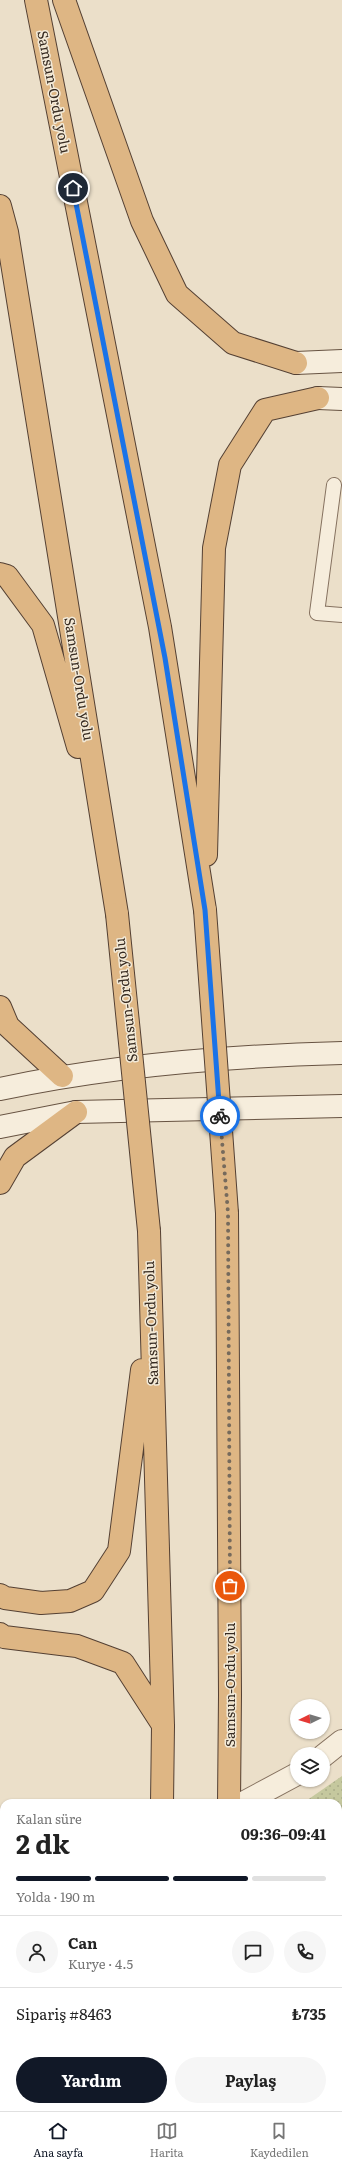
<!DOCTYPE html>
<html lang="tr">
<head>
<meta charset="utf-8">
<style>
	:root { --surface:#fff; --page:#f6f6f6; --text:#222; --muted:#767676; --line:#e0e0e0; --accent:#111827 }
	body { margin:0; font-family:Literata,serif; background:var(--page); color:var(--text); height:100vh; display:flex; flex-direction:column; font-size:15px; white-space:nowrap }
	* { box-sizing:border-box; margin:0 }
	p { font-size:13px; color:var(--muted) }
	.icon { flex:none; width:22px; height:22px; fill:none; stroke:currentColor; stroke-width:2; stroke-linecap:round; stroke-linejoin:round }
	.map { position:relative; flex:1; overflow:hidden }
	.sheet { position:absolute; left:0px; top:1799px; width:342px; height:312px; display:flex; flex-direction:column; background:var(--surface); border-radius:12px 12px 0 0; box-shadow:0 1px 3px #0004 }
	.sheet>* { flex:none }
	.needle { width:26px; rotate:265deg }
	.controls { position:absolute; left:290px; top:1699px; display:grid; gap:8px }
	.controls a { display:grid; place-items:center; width:40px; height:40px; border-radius:50%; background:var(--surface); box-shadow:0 1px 3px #0004; font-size:20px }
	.pin { position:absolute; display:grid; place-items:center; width:34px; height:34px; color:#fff; margin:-17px; border:2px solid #fff; border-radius:50%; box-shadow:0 1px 4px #0007 }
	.courier { position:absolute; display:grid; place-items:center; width:40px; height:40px; margin:-20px; border:3px solid #1a73e8; border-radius:50%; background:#fff; color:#222; box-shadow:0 1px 5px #0007 }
	.overview em { font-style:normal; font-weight:700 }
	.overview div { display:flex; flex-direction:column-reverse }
	.overview { display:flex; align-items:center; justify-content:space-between; height:68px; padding:0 16px }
	h1 { font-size:26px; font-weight:700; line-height:30px }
	.bar { display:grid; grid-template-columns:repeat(4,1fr); gap:6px 4px; align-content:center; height:48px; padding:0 16px }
	.bar i { height:5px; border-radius:3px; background:var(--line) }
	.bar .on { background:var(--accent) }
	.bar p { grid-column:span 4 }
	.line { display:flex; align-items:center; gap:10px; padding:0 16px; border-top:1px solid var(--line) }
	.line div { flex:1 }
	.round { display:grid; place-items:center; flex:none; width:42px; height:42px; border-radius:21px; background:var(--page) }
	.primary-button { display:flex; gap:8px; margin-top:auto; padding:8px 16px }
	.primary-button a { flex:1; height:46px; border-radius:24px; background:var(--accent); color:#fff; font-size:16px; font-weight:700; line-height:46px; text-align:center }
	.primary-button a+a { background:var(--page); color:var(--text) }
	.menu { display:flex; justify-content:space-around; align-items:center; height:56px; border-top:1px solid var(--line); background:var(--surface); font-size:11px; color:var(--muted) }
	.menu a { display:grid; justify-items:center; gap:2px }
	.menu .on { color:var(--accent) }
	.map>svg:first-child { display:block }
	.grass { fill:url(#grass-dots) }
	.garden { fill:#c5c89e }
	.water { fill:url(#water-waves); stroke:#708d84 }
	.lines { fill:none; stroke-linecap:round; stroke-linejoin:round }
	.service-casing { stroke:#85715f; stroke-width:16 }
	.minor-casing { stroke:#85715f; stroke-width:24 }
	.secondary-casing { stroke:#675342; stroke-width:24 }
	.trunk-casing { stroke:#544033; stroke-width:24 }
	.service { stroke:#f6eddc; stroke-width:14 }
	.minor { stroke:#f6eddc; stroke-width:22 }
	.secondary { stroke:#f6eddc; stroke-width:22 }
	.trunk { stroke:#deb684; stroke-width:22 }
	.trunk-bridge-casing { stroke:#544033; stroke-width:24; stroke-linecap:butt }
	.trunk-bridge { stroke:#deb684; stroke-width:22 }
	.done { stroke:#766a5c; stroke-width:4; stroke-dasharray:0 7.2 }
	.route { stroke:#1a73e8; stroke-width:5 }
	.labels { text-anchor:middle; stroke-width:3; stroke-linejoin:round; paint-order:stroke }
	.street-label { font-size:14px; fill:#372b21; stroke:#f3ead8 }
</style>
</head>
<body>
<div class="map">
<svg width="342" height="2111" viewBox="0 0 342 2111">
	<defs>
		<pattern id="grass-dots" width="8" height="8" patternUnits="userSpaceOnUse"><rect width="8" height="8" fill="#c5c89e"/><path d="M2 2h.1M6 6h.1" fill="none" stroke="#aaac88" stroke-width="1.8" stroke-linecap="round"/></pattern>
		<pattern id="water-waves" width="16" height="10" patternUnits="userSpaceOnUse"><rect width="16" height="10" fill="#a9bfb8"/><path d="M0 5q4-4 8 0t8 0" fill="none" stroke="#8a9b95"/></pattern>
	</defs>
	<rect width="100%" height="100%" fill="#ebdfc9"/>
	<path class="grass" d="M342,1776V2111H274V2107H338V1803H303Z"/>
	<path class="garden" d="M342,1866V1983L338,1981V1879Z"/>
	<path class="water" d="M0,2030L4,2031V2107H219L230,2111H0Z"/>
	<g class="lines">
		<g class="service-casing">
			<path id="service" d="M334,485L317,613L342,615"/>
		</g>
		<g class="minor-casing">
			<path id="minor" d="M323,1756L342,1741
				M243,1803L297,1774
				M0,1878L4,1877"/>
		</g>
		<g class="secondary-casing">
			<path id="secondary" d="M296,363L342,361
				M318,398L342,399
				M0,1089C112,1065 228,1056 342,1053
				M0,1127L76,1112L342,1106"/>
		</g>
		<g class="trunk-casing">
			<path id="trunk" d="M36,0L160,627L205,910
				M64,0L142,221L177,294L233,343L296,363
				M0,206L7,232L117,914
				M0,574L7,576L43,625L78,747
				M206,855L214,548L230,465L265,410L318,398
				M0,1007L8,1026L62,1076
				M0,1183L15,1157L76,1112
				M227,1213L230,1695L229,1803
				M149,1231L163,1726L162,1803
				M0,1595L5,1598L41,1603L70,1601L93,1591L119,1551L142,1370
				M0,1634L4,1637L77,1646L123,1663L163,1725
				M156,2111V2107
				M224,2111V2107"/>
		</g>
		<use href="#service" class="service"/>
		<use href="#minor" class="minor"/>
		<use href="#secondary" class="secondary"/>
		<use href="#trunk" class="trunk"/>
		<g class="trunk-bridge-casing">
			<path id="trunk-bridge" d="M205,910L227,1213
				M117,914L149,1231"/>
		</g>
		<use href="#trunk-bridge" class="trunk-bridge"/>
	</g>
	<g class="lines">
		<path class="done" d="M220,1116L228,1213L230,1586"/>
		<path class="route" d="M73,188L165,658L205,910L220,1116"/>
	</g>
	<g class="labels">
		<g class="street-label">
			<text transform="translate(54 92) rotate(79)" y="5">Samsun-Ordu yolu</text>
			<text transform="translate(79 679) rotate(81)" y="5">Samsun-Ordu yolu</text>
			<text transform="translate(126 1000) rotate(-96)" y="5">Samsun-Ordu yolu</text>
			<text transform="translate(151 1323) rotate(-92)" y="5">Samsun-Ordu yolu</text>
			<text transform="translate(230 1685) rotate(-90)" y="5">Samsun-Ordu yolu</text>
		</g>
	</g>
</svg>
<div class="controls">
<a><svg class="needle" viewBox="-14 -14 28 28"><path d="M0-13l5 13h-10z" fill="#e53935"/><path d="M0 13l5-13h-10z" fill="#767676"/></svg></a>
<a><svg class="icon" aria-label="layers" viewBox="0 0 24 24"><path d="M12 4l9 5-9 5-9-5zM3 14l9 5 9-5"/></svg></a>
</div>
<div class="pin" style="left:230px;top:1586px;background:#ea580c"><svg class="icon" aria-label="bag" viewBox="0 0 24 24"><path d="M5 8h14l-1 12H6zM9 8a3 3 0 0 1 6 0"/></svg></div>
<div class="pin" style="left:73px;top:188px;background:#1f2937"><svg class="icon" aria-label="home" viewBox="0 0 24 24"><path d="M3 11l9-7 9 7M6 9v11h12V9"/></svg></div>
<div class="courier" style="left:220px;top:1116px"><svg class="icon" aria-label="bike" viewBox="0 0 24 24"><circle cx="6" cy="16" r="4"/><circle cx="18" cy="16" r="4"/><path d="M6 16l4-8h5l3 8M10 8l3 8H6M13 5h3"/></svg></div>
<section class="sheet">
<div class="overview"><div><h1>2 dk</h1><p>Kalan süre</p></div><em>09:36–09:41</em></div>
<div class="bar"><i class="on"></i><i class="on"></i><i class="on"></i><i></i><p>Yolda · 190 m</p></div>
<div class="line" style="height:72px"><a class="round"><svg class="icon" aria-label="person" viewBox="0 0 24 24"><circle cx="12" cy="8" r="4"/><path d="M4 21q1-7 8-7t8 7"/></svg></a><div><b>Can</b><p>Kurye · 4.5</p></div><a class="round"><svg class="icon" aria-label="chat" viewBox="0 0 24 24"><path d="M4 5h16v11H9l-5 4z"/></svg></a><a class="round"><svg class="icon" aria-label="phone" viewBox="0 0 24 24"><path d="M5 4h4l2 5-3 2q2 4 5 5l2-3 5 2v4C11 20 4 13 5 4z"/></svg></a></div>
<div class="line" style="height:52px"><div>Sipariş #8463</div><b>₺735</b></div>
<div class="primary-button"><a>Yardım</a><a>Paylaş</a></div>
</section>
</div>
<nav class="menu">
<a class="on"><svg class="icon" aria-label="home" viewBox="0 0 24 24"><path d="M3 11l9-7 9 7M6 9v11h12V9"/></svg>Ana sayfa</a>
<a><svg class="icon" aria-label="map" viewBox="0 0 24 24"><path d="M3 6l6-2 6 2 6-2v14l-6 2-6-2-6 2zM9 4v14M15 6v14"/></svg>Harita</a>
<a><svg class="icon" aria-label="saved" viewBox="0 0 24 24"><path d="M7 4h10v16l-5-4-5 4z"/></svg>Kaydedilen</a>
</nav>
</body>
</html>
